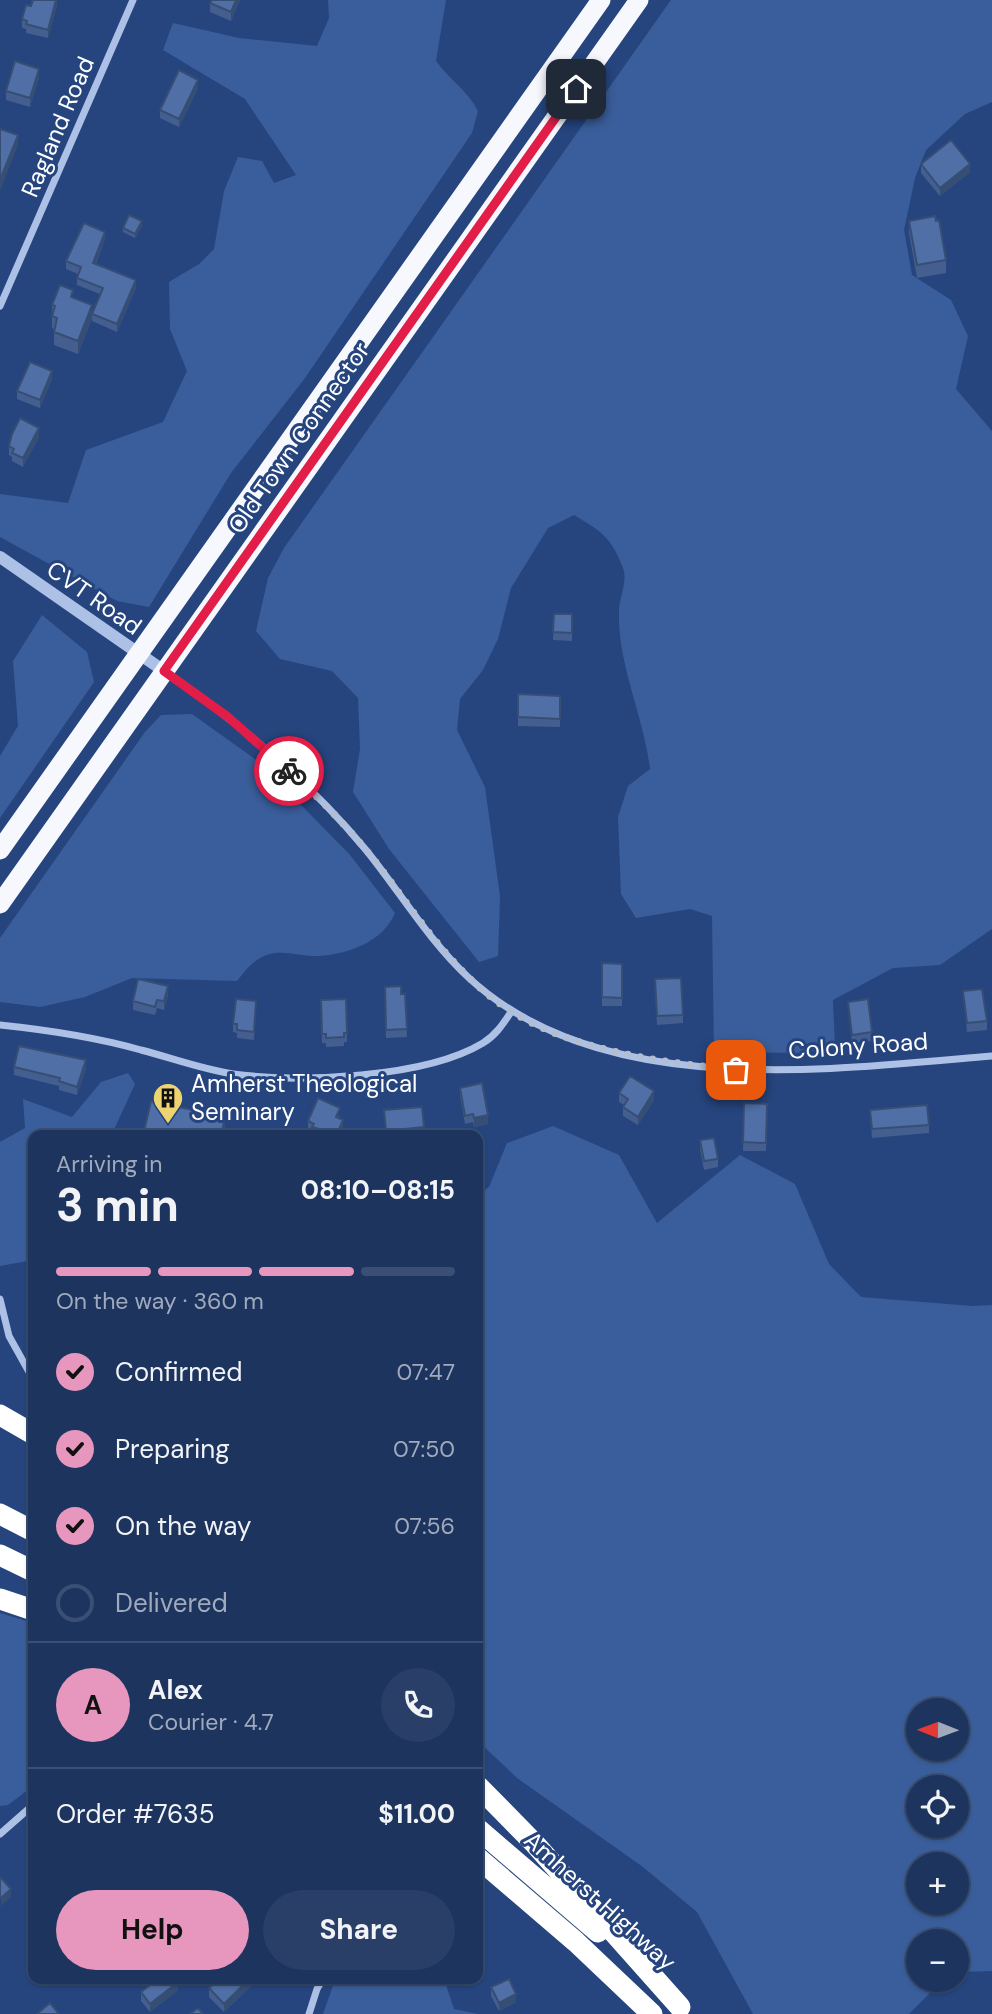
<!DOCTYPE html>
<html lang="en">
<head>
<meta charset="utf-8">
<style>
	:root { --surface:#1c345e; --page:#293f67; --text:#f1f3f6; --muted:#a0aabc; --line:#3a4f73; --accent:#e797bd }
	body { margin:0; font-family:"DM Sans",sans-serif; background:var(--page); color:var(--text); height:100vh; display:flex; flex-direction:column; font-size:26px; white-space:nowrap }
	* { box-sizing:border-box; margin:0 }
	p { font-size:23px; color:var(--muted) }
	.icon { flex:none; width:38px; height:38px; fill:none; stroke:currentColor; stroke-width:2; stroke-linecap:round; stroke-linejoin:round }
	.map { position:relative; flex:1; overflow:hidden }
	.side { position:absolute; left:28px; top:1130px; width:455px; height:854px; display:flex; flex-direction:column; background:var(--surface); border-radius:14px; box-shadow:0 2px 5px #0004,0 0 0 2px var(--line) }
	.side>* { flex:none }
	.needle { width:46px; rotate:271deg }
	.tools { position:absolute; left:906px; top:1698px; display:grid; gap:14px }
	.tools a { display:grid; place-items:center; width:63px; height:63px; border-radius:50%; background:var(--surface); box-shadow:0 2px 5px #0004,0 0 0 2px var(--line); font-size:35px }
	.pin { position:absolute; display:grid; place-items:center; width:60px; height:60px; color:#fff; margin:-30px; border-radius:14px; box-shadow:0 4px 10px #0006 }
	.courier { position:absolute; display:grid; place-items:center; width:70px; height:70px; margin:-35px; border:5px solid #e11d48; border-radius:50%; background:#fff; color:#222; box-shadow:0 2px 9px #0007 }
	.headline em { font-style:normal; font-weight:700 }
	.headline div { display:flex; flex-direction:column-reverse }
	.headline { display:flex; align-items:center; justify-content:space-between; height:119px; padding:0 28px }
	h1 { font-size:46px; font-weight:700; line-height:52px }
	.bar { display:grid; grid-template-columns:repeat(4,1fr); gap:10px 7px; align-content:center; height:84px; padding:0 28px }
	.bar i { height:9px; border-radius:5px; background:var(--line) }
	.bar .active { background:var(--accent) }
	.bar p { grid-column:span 4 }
	.line { display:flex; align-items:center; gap:18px; padding:0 28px; border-top:2px solid var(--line) }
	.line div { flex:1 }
	.round { display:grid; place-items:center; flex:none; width:74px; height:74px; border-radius:37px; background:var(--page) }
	ol { padding:0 28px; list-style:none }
	li { display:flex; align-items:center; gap:21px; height:77px }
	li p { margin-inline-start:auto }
	li .icon { padding:7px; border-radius:50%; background:var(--accent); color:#111; stroke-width:4 }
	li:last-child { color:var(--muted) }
	li i { width:38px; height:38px; border:4px solid var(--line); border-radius:50% }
	.button { display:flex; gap:14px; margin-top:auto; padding:14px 28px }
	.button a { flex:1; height:80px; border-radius:42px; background:var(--accent); color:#111; font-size:28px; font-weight:700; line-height:80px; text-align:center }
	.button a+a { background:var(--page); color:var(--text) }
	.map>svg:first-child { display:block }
	.green { fill:#3a5e9b; fill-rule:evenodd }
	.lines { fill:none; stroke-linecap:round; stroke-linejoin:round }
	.minor { stroke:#acc1e5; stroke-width:7 }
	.tertiary { stroke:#acc1e5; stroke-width:12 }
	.trunk { stroke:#f6f8fe; stroke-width:19 }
	.motorway { stroke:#fff; stroke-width:21 }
	.wall { fill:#445f8f }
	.shaded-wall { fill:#374e74 }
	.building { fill:#4f6fa6; stroke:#374e74; stroke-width:2 }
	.done { stroke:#b3bed2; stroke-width:7; stroke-dasharray:0 12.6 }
	.route { stroke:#e11d48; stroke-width:9 }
	.labels { text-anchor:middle; stroke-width:6; stroke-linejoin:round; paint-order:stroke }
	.street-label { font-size:24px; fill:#fff; stroke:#26457e }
	.poi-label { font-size:24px; fill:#fff; stroke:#26457e; text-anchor:start }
</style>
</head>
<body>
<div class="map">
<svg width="992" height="2014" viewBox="0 0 992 2014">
	<rect width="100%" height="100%" fill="#26457e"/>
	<path class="green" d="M328,0H446L436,61C450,80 467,90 478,111L472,133L305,378L231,473L149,607L117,601L0,537V494L68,503L86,450L163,422L187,371L170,329L169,282L199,264L214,249L224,191L238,157L262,161L274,183L296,175L245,99L163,50L173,23L239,38L317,46L329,18Z
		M671,0H992V102L965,114L926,150L915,178L904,230L912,275L951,300L968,336L956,389L992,431V929L940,965L893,968L833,1000L835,1046L804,1053L714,1052L712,916L690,909L636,918L621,894L618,817L628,786L650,769C644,717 617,663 619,611C619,598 628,581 623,568C611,537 602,532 574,515L548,528L511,588L498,639L483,670L460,699L457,730L485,787L500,896L498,956L479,962L389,849L353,792L360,749L358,698L332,671L280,659L256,631L268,578L284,548Z
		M42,615L87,652L94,682L0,818V756L18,726L13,661Z
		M192,714L259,762L350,855L395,913C383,942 348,954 319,956C303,957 285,950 270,954C255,958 246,969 237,981L132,978L85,997L40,1007L0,1002V938L145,732L161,715Z
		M128,1073L135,1084L111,1136H33V1260L0,1266V1142L25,1128L23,1099L72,1117L101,1082Z
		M553,1126L619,1155L657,1223L740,1155L795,1184L829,1264L861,1297L972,1306L992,1305V1971L957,1972V1941H919V1979H944L909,2014H753L697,1912L643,1867L517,1778L478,1741V1195L489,1187L507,1143ZM919,1710H957V1748H919ZM919,1787H957V1825H919ZM919,1864H957V1902H919Z
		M0,1613L33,1623V1786L8,1805L0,1806Z
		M339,1979H444L454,2009L478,2014H323L334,1983Z"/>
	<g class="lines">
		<path class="minor" d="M0,306L133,0
			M165,672C238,722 309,781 366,850C400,892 429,941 469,978C601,1100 827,1070 992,1056
			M0,1025C48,1030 95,1037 141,1050C172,1058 201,1069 233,1074C300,1083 425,1078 483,1043C496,1035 503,1024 511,1012
			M0,1299L9,1336L33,1379
			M0,1834L33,1805
			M309,2014L317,1989L323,1979"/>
		<path class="tertiary" d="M0,557L164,671"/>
		<path class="trunk" d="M0,850L601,0
			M0,904L639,0"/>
		<path class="motorway" d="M0,1415L33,1434
			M0,1514L33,1531
			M0,1555L33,1571
			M0,1599L33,1610
			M478,1786L535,1844L680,2007
			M478,1829L598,1932
			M478,1858L576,1942L652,2014"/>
	</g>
	<path class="wall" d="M57,0V5L48,38L26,33V29L22,28V19L31,6Z
		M240,0L231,21L210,12V3Z
		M39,77L30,107L6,100V91Z
		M198,88L179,127L160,118V110Z
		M921,164L970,172L940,196L921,173Z
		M909,221L946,260V273L917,278L909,233Z
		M142,226L135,238L123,232V228Z
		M105,239L96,264L136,288L117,332L92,321V314L100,294L77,285V278L78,274L66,269V261Z
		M73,298L92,318L78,354L54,345V329L52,328V305Z
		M52,379L40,408L17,399V391Z
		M39,437L23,467L12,461V457L9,455V446Z
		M554,614H572V641L553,640Z
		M518,694L560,696V727L518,726Z
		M602,963L622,964V1006H602Z
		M385,987L401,994H405L407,1037L386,1038Z
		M655,988L683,1015V1023L657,1025Z
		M963,991L987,1021V1030L967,1032Z
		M168,995L164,1010L157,1008L155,1015L133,1010V1001Z
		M346,999L347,1042H344V1046L326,1047V1043H322L321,1000Z
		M848,1002L872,1032V1041L852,1043Z
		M256,1010L254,1040L237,1038V1033L233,1032V1024Z
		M14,1067L86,1069L77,1095L59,1090V1086L14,1075Z
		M460,1088L488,1124L474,1127L473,1122L465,1124L460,1096Z
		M619,1093L654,1100L638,1125L623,1116V1107L624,1105L619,1102Z
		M744,1103L767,1104L766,1151H743Z
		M384,1110L424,1127V1136H386Z
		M870,1110L929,1125V1133L872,1138Z
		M340,1116L339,1118L343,1129L340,1136H312V1131L308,1130V1121Z
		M700,1140L718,1159V1167L704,1170L700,1149Z
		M252,1979V1985L224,2012L209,1997V1988Z
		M491,1987L516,2002L499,2011L491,1996Z
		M178,1990L150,2012L141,2001V1992Z"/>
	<path class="shaded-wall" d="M56,0H57V5L48,38V30Z
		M236,0H240L231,21V12Z
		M39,69V77L30,107V98Z
		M198,80V88L179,127V119Z
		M18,135V145L0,191V180Z
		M970,164V172L940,196V188Z
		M142,221V226L135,238V234Z
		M105,232V239L93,270V263Z
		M136,280V288L117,332V324Z
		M92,305V318L78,354V341Z
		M52,371V379L40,408V400Z
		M39,428V437L23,467V458Z
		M168,986V995L164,1010V1001Z
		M86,1060V1069L77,1095V1087Z
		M654,1091V1100L638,1125V1117Z
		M488,1115V1124L474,1127V1118Z
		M225,1117V1134L224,1136H221Z
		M343,1120V1129L340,1136H337Z
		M11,1889V1897L1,1906V1898Z
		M249,1979H252V1985L224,2012V2004Z
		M178,1982V1990L150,2012V2004Z
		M516,1994V2002L499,2011V2003Z"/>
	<path class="building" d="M33,0H56L48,30L26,24L27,21L22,19L26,5L31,6Z
		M212,0H236L231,12L210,3Z
		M15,61L39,69L30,98L6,91Z
		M179,70L198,80L179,119L160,110Z
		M0,129L18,135L0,180Z
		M951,140L970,164L940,188L921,164Z
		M129,215L142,221L135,234L123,228Z
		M935,216L936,221L939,220L946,260L917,265L909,221Z
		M84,223L105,232L93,263L136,280L117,324L92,314L103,288L77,278L81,267L66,261Z
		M60,285L73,290L71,297L92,305L78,341L54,332L57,318L52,316L55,306L52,305Z
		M30,362L52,371L40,400L17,391Z
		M20,418L39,428L23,458L12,453L14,449L9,446L12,434Z
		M554,614H572V633L553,632Z
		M518,694L560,696V719L518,717Z
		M602,963L622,964V998L602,997Z
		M681,978L683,1015L657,1016L655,979Z
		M138,979L168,986L164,1001L157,1000L155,1007L133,1001Z
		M401,986V994H405L407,1029L386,1030L385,987Z
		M982,989L987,1021L967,1023L963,991Z
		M236,999L256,1001L254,1032L237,1030V1024H233Z
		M346,999L347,1033H344V1037L326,1038V1034H322L321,1000Z
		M868,999L872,1032L852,1035L848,1002Z
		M19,1046L86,1060L77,1087L59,1081L60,1078L14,1067Z
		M630,1076L654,1091L638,1117L623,1107L628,1099L619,1093Z
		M482,1083L488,1115L474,1118L473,1114L465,1116L460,1088Z
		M318,1098L340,1108L336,1117L343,1120L337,1134L312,1127L314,1124L308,1121Z
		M151,1101L225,1117L221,1136H143Z
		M744,1103L767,1104L766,1143L743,1142Z
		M927,1105L929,1125L872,1129L870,1110Z
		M422,1107L424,1127L386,1131L384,1110Z
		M714,1138L718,1159L704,1161L700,1140Z
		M0,1877L11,1889L1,1898H0Z
		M158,1979H175L178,1982L150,2004L141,1992Z
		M218,1979H249L224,2004L209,1988Z
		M509,1979L516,1994L499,2003L491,1987Z
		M50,2003L59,2014H37Z
		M198,2008L203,2014H190Z"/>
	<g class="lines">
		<path class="done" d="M289,771C317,796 343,822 367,851C412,906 450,973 512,1012C574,1051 664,1062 736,1070"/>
		<path class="route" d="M289,771L228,717L164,671L576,89"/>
	</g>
	<defs>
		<g id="building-pin" transform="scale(1.575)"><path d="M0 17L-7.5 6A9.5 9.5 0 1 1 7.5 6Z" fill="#eed471" stroke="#26457e"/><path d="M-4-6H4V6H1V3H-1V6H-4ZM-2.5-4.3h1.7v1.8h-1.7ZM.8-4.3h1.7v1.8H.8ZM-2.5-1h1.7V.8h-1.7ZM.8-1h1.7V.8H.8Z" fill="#111"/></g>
	</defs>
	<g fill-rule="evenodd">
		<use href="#building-pin" x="168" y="1098"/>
	</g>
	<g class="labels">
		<g class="street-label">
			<text transform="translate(58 127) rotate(-67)" y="8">Ragland Road</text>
			<text transform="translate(299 438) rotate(-55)" y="8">Old Town Connector</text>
			<text transform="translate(94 598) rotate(35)" y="8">CVT Road</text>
			<text transform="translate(858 1046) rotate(-4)" y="8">Colony Road</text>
			<text transform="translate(600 1901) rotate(42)" y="8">Amherst Highway</text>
		</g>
		<g class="poi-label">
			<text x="191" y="1092">Amherst Theological<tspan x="191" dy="28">Seminary</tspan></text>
		</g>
	</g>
</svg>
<div class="tools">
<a><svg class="needle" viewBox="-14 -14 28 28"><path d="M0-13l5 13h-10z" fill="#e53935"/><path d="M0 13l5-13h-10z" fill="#a0aabc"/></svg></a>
<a><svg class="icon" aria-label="locate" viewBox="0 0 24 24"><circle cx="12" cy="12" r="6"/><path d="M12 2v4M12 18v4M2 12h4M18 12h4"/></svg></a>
<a>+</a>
<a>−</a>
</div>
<div class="pin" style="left:736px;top:1070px;background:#ea580c"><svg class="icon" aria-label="bag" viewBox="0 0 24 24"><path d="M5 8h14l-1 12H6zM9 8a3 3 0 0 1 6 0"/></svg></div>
<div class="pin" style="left:576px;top:89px;background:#1f2937"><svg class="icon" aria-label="home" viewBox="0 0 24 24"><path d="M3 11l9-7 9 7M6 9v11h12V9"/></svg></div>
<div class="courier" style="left:289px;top:771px"><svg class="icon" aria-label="bike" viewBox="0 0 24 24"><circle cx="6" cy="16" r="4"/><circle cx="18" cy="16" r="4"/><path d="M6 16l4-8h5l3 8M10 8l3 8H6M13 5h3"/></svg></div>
<section class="side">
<div class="headline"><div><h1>3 min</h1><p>Arriving in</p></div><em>08:10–08:15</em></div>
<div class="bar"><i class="active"></i><i class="active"></i><i class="active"></i><i></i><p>On the way · 360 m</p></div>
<ol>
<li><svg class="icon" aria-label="check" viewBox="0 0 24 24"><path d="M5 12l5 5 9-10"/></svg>Confirmed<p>07:47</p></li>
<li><svg class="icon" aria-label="check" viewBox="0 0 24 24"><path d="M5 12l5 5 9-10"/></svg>Preparing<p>07:50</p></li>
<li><svg class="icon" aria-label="check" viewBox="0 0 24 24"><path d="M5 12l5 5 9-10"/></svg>On the way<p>07:56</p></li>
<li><i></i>Delivered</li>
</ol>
<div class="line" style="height:126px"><b class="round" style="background:var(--accent);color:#111">A</b><div><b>Alex</b><p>Courier · 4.7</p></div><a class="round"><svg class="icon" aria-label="phone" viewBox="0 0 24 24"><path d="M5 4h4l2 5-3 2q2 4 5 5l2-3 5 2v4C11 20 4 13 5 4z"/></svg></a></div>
<div class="line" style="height:91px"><div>Order #7635</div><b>$11.00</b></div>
<div class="button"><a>Help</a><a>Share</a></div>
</section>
</div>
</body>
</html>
